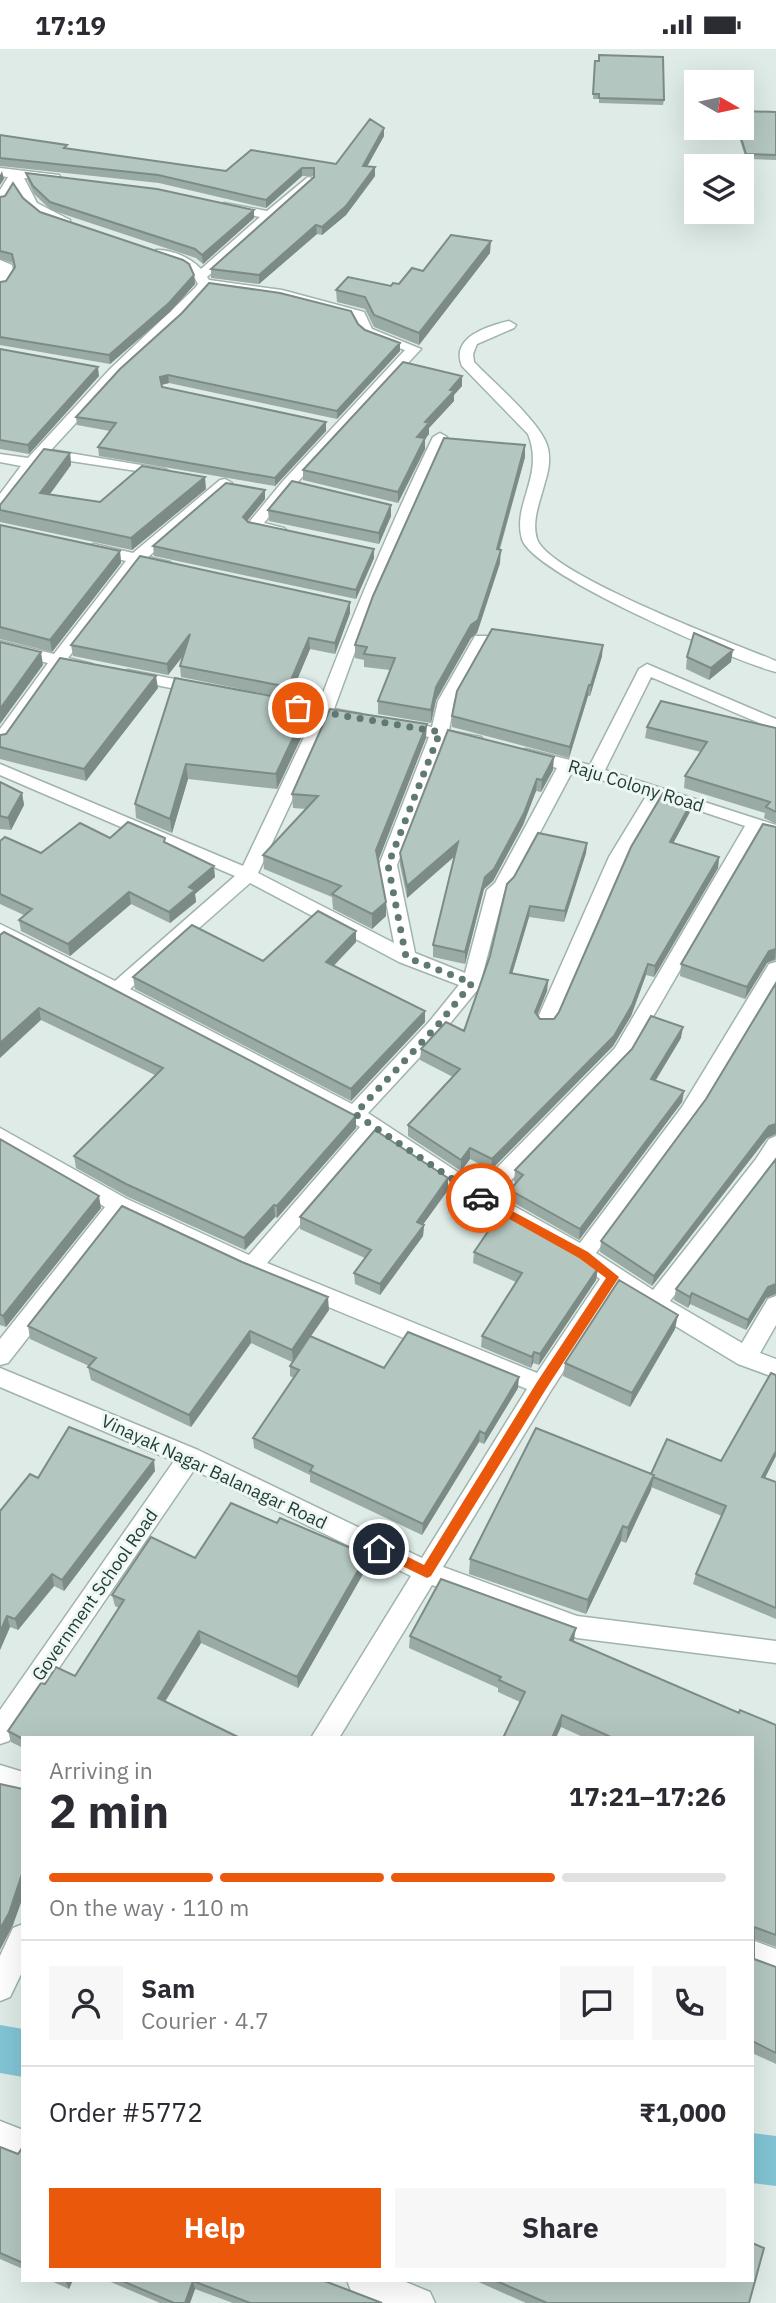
<!DOCTYPE html>
<html lang="en">
<head>
<meta charset="utf-8">
<style>
	:root { --surface:#fff; --page:#f7f7f7; --text:#2b2b33; --muted:#7c7c81; --line:#e1e1e2; --accent:#ea580c }
	body { margin:0; font-family:"IBM Plex Sans",sans-serif; background:var(--page); color:var(--text); height:100vh; display:flex; flex-direction:column; font-size:26px; white-space:nowrap }
	* { box-sizing:border-box; margin:0 }
	p { font-size:23px; color:var(--muted) }
	.icon { flex:none; width:38px; height:38px; fill:none; stroke:currentColor; stroke-width:2; stroke-linecap:round; stroke-linejoin:round }
	.map { position:relative; flex:1; overflow:hidden }
	.panel { position:absolute; left:21px; top:1687px; width:733px; height:546px; display:flex; flex-direction:column; background:var(--surface); border-radius:0px; box-shadow:0 7px 28px #0002 }
	.panel>* { flex:none }
	.needle { width:46px; rotate:99deg }
	.controls { position:absolute; left:684px; top:21px; display:grid; gap:14px }
	.controls a { display:grid; place-items:center; width:70px; height:70px; border-radius:0px; background:var(--surface); box-shadow:0 7px 28px #0002; font-size:35px }
	.pin { position:absolute; display:grid; place-items:center; width:60px; height:60px; color:#fff; margin:-30px; border:4px solid #fff; border-radius:50%; box-shadow:0 2px 7px #0007 }
	.courier { position:absolute; display:grid; place-items:center; width:70px; height:70px; margin:-35px; border:5px solid #ea580c; border-radius:50%; background:#fff; color:#222; box-shadow:0 2px 9px #0007 }
	.summary em { font-style:normal; font-weight:700 }
	.summary div { display:flex; flex-direction:column-reverse }
	.summary { display:flex; align-items:center; justify-content:space-between; height:119px; padding:0 28px }
	h1 { font-size:46px; font-weight:700; line-height:52px }
	.bar { display:grid; grid-template-columns:repeat(4,1fr); gap:10px 7px; align-content:center; height:84px; padding:0 28px }
	.bar i { height:9px; border-radius:5px; background:var(--line) }
	.bar .active { background:var(--accent) }
	.bar p { grid-column:span 4 }
	.line { display:flex; align-items:center; gap:18px; padding:0 28px; border-top:2px solid var(--line) }
	.line div { flex:1 }
	.round { display:grid; place-items:center; flex:none; width:74px; height:74px; border-radius:0px; background:var(--page) }
	.button { display:flex; gap:14px; margin-top:auto; padding:14px 28px }
	.button a { flex:1; height:80px; border-radius:0px; background:var(--accent); color:#fff; font-size:28px; font-weight:700; line-height:80px; text-align:center }
	.button a+a { background:var(--page); color:var(--text) }
	.status { display:flex; justify-content:space-between; align-items:center; height:49px; padding:0 35px; background:var(--surface); direction:ltr }
	.status svg { height:19px; fill:currentColor }
	.map>svg:first-child { display:block }
	.lines { fill:none; stroke-linecap:round; stroke-linejoin:round }
	.canal { fill:#82c4d4; fill-rule:evenodd }
	.minor-casing { stroke:#a1b3ad; stroke-width:3 }
	.minor { fill:#fff; fill-rule:evenodd }
	.wall { fill:#9aaaa4 }
	.shaded-wall { fill:#7d8b86 }
	.building { fill:#b3c6bf; stroke:#7d8b86; stroke-width:2 }
	.route { fill:#ea580c }
	.done { stroke:#617973; stroke-width:7; stroke-dasharray:0 12.6 }
	.labels { text-anchor:middle; stroke-width:6; stroke-linejoin:round; paint-order:stroke }
	.street-label { font-size:18px; fill:#1e3c35; stroke:#eff7f3 }
</style>
</head>
<body>
<div class="status"><b>17:19</b><svg viewBox="0 0 49 12"><path d="M0 12V9h3v3zM5 12V6h3v6zM10 12V3h3v9zM15 12V0h3v12zM26 1h20v11H26zM47 4h2v5h-2z"/></svg></div>
<div class="map">
<svg width="776" height="2254" viewBox="0 0 776 2254">
	<rect width="100%" height="100%" fill="#deebe6"/>
	<g class="lines">
		<path class="canal" d="M0,1976L23,1980V2028L0,2024Z
			M752,2084L776,2087V2137L752,2134Z"/>
		<g class="minor-casing">
			<path id="minor" d="M0,119L59,126L61,129L55,133L24,129L37,154L70,171V177C47,180 23,157 14,137L4,154L0,155V141L8,128L0,127Z
				M308,128L312,129V135L207,228L209,231L282,241L364,263L372,280L421,300L293,438L264,474L284,479L287,482L284,485L254,482L246,477L283,432L405,301C386,294 357,291 353,268C306,253 258,243 208,239L120,326L51,401L165,420L172,424L170,427L44,408L5,458L0,459V445L21,417L0,413V405L28,409L110,320L195,239L198,235L192,224L182,217L156,207V201C171,200 191,209 201,220L260,168L224,160V154L267,162Z
				M0,211L12,216L14,227L5,239L0,240Z
				M509,272L516,276L514,279L477,295L473,305L474,313C493,333 539,372 547,396C551,408 549,421 545,433C541,450 531,471 537,490C549,526 735,595 776,612V623C736,613 532,525 522,490C512,454 545,427 528,385L462,317C450,288 488,277 509,272Z
				M440,384L447,388L371,559L334,660L361,665L363,669L355,674L330,670L258,824L394,894L379,816L429,688L394,681L392,677L400,672L432,678L438,652L475,587H487L489,590L454,652L449,682L481,688L484,692L475,697L445,691L397,816L415,904L465,924L487,841L495,834L557,719L520,709L517,705L520,701L526,700L590,716L639,620L647,615L776,670V681L651,628L605,721L776,776V788L760,783L629,1009L496,1147L580,1194L682,1058L769,915L776,913V936L696,1068L596,1204L653,1241L756,1110L769,1090L776,1087V1112L770,1122L670,1252L742,1294L768,1250L776,1247V1276L760,1304L776,1310V1329L738,1315L616,1241L550,1343L443,1518L577,1567L776,1592V1614L577,1589L432,1536L339,1689H311L411,1527L194,1421L9,1692L0,1695V1661L174,1412L0,1338V1319L198,1401L422,1509L527,1340L244,1223L123,1167L8,1314L0,1316V1290L105,1158L0,1097V1079L127,1150L249,1206L360,1078L0,889V875L115,932L235,827L0,726V715L243,817L314,667L277,660L275,656L283,651L318,657C353,566 390,476 433,388ZM572,723L648,744L609,808L536,973L539,978H553L556,973L627,808L662,749L745,777L615,999L479,1137L368,1064L443,983L479,939L504,844L511,838ZM250,834L399,913L459,936L429,973L352,1055L130,940ZM375,1089L474,1155L575,1212L600,1230L537,1324L267,1214Z
				M225,430L232,434L230,437L148,508L170,513L173,516L170,519L165,521L140,515L68,609L92,615L94,618L92,621L86,623L62,617L6,696L0,697V680L48,614L0,602V592L54,605L126,512L89,503L86,500L89,497L94,495L133,504L220,431Z
				M128,621L200,635L208,640L200,645L122,629L120,626L122,623Z
				M0,1716L23,1723V1749L0,1742Z
				M23,1875V1921L10,1948L0,1952V1907L13,1879Z
				M752,1891L776,1900V1928L752,1919Z
				M0,2072L23,2081V2111L0,2102Z
				M347,2231H401L430,2243L435,2254H381L351,2242Z"/>
		</g>
		<use href="#minor" class="minor"/>
	</g>
	<path class="wall" d="M595,12L664,51L663,56L599,54V50H593Z
		M776,63V111L746,110L736,79H742Z
		M384,79V87L367,117L375,127L346,166L322,186L317,185L259,235L211,229V220L314,128V127H302L266,159L159,134L0,117V86L67,100L226,122L336,115Z
		M26,124L254,161V169L203,215L196,209L51,161L34,145L28,132Z
		M0,148L23,149L40,163L194,226L195,235L170,263L110,315L0,296V233L6,232L15,219L13,214L0,210Z
		M490,204L419,296L374,278L365,260L337,253L336,241L391,237L399,235L423,222Z
		M358,275L365,281L400,302L337,370L169,334L161,336L162,338L326,373V382L275,437L99,407L98,398L110,382L77,376L76,368L120,320Z
		M0,300L99,327L29,405L0,400Z
		M462,327V337L454,346V352L429,379V385L425,390V400L398,454L303,431V421Z
		M70,404L71,416L50,445L100,453L206,440L132,501L0,473V456Z
		M525,408L500,500V514L477,584L471,589L436,651L431,674L378,665V652L390,621L364,618V611L355,609V596Z
		M265,450L247,472L248,473L374,500V509L356,550L154,507L153,497Z
		M268,461L391,467L379,495L269,472Z
		M0,476L120,502L121,514L52,603L0,590Z
		M350,564L335,605L310,600L289,650L181,628L180,617L184,606L168,626L73,607L71,596Z
		M602,607L590,647H588L569,709L452,678V667Z
		M687,608L731,613L709,631L686,620Z
		M175,629L282,653L309,655L310,670L277,740L188,730L172,784L136,769L135,755Z
		M158,639L86,732L0,710V686Z
		M647,678L776,679V775L764,769L765,764L684,739L685,727L701,703L645,689Z
		M426,689L378,811L386,853V867L372,880L333,860L332,848L264,820L263,806L306,760L293,759L292,745Z
		M553,721L541,743L536,742L523,776L493,832L484,840L465,915L433,908V896L454,808L407,849L400,816V804Z
		M0,733L22,744L24,756L11,781L0,780Z
		M690,763L673,794L719,808L718,819L654,928L646,926L631,967L613,997L491,1121L470,1110L461,1122L408,1087V1076L453,1028L420,1011L421,1000L464,982L490,907L507,835L587,794L586,804L564,873L529,868L512,925L548,931L547,942L537,966L540,970H554L559,963Z
		M776,778V911L767,914L745,950L680,927L681,915Z
		M110,789L166,793L215,828L195,845L196,853L170,874L131,855L70,907L21,882L19,871L24,866L0,855V792L41,804Z
		M356,882V893L333,917L425,973L351,1052L135,940L133,928L263,912Z
		M0,886L356,1067V1079L277,1169L275,1168L245,1201L128,1148L76,1119L74,1107L155,1026L41,971Z
		M776,934V1085L767,1089L652,1237L600,1203L601,1192L706,1050Z
		M681,989L655,1031L684,1042L682,1053L579,1191L509,1151L510,1141L516,1134L514,1132L515,1121Z
		M0,1090L101,1159L6,1278L0,1276Z
		M776,1110V1245L766,1249L746,1281L690,1255L688,1259L674,1251L676,1240Z
		M448,1141L423,1175L424,1176L423,1187L380,1246L355,1235L354,1224L365,1209L300,1180V1168Z
		M474,1203L598,1219L596,1231L539,1316L533,1314L531,1319L481,1298L482,1287L516,1233L473,1214Z
		M329,1261L311,1287L384,1319L518,1339L484,1395L479,1393L422,1486L310,1433V1426L254,1399L253,1389L294,1329L290,1327V1317L292,1313L251,1294L191,1378L91,1331L88,1318L89,1317L30,1290L28,1277Z
		M675,1280L630,1358L563,1327L565,1314Z
		M776,1326V1407L765,1429L776,1433V1570L693,1535L696,1525L722,1467L651,1438L626,1494L621,1492L586,1565L469,1525L470,1510L651,1425L721,1412Z
		M155,1422L64,1542L54,1537L18,1581L10,1578L0,1601V1462L38,1429Z
		M195,1509L367,1518L298,1639L201,1594L165,1653L23,1689V1699L11,1693L8,1682L45,1635L75,1627L119,1559L115,1557L112,1546Z
		M410,1587L574,1591L573,1593L739,1664L776,1676V1898L754,1890V1910L776,1918V2015L752,2004V1689H585L561,1678L520,1653L498,1643V1639L409,1599Z
		M0,2098L18,2105L23,2100V2220L0,2210Z
		M49,2231H73L69,2240Z
		M106,2231H322L382,2254H233L195,2240L190,2254H160Z
		M474,2231H752L749,2254H526Z"/>
	<path class="shaded-wall" d="M384,79V87L363,125V117Z
		M375,118V127L346,166L322,186V178Z
		M302,119V127L266,159V151Z
		M2,122L4,130L0,136V126Z
		M254,161V169L203,215L202,206Z
		M316,176L317,185L259,235V226Z
		M491,192L490,204L419,296V284Z
		M194,226L195,235L170,263L110,315L109,306Z
		M400,294V302L337,370V362Z
		M98,318L99,327L29,405L28,396Z
		M168,326L169,334L161,336L160,328Z
		M462,327V337L454,346V352L429,379V385L425,390V400L398,454V443L417,388L425,373L450,341Z
		M326,373V382L275,437V429Z
		M525,396V408L496,512L497,500Z
		M70,404L71,416L42,456L40,444Z
		M205,428L206,440L132,501L131,489Z
		M265,441V450L243,477V468Z
		M391,456V467L379,495V484Z
		M374,500V509L356,550V541Z
		M501,501L500,514L477,584L471,589L436,651L431,674V661L436,638Z
		M120,502L121,514L52,603L50,591Z
		M350,553V564L335,605V594Z
		M190,585L191,596L168,626L167,615Z
		M309,589L310,600L289,650L288,638Z
		M603,596L602,607L590,647L591,636Z
		M733,601L731,613L709,631L711,619Z
		M41,603L43,616L0,675V660Z
		M156,627L158,639L86,732L84,720Z
		M589,636L588,647L569,709L570,698Z
		M309,655L310,670L277,740L276,725Z
		M427,675L426,689L377,815L376,801Z
		M554,708L553,721L541,743L542,731Z
		M186,715L188,730L172,784L170,770Z
		M537,730L536,742L523,776L493,832L484,840L465,915V903L485,828Z
		M22,744L24,756L11,781L8,769Z
		M692,752L690,763L668,804L670,793Z
		M458,793L457,805L407,849V837Z
		M587,794L586,804L564,873L565,862Z
		M719,808L718,819L654,928L655,917Z
		M214,817L215,828L195,845L196,853L170,874L169,863L189,838Z
		M129,843L131,855L70,907L68,895Z
		M386,853V867L372,880V865Z
		M530,857L529,868L509,935L510,924Z
		M356,882V893L326,925V913Z
		M776,900L775,910L767,914L745,950L747,938L769,902Z
		M648,915L646,926L631,967L613,997L491,1121L492,1110Z
		M548,931L547,942L534,974L535,963Z
		M39,959L41,971L0,1009V994Z
		M425,962V973L351,1052V1040Z
		M683,978L681,989L650,1041L651,1030Z
		M684,1042L682,1053L579,1191L580,1180Z
		M356,1067V1079L277,1169V1157Z
		M776,1075V1085L767,1089L652,1237L654,1227L769,1077Z
		M470,1099V1110L461,1122V1111Z
		M448,1129V1141L417,1184V1173Z
		M99,1147L101,1159L6,1278L3,1267Z
		M274,1156L275,1168L245,1201L244,1189Z
		M424,1176L423,1187L380,1246V1235Z
		M598,1219L596,1231L539,1316L540,1305Z
		M776,1235V1245L766,1249L746,1281L748,1271L768,1238Z
		M692,1244L690,1255L688,1259L690,1248Z
		M328,1248L329,1261L293,1313L292,1301Z
		M678,1266L675,1280L630,1358L632,1344Z
		M250,1282L251,1294L191,1378L189,1366Z
		M534,1303L533,1314L531,1319L532,1308Z
		M519,1328L518,1339L484,1395L485,1385Z
		M480,1382L479,1393L422,1486L423,1475Z
		M776,1402V1407L760,1438L762,1428Z
		M154,1411L155,1422L64,1542L62,1531Z
		M654,1426L651,1441L626,1494L628,1479Z
		M623,1477L621,1492L586,1565L588,1551Z
		M367,1506V1518L298,1639L297,1628Z
		M52,1525L54,1537L18,1581L15,1570Z
		M7,1567L10,1578L0,1601V1583Z
		M576,1579L574,1591L568,1603L570,1591Z
		M199,1582L201,1594L160,1660L158,1649Z
		M562,1666L561,1678L556,1689H552Z
		M23,1822V1848L13,1876L0,1901V1880Z
		M67,2231H73L69,2240L66,2233Z
		M193,2232L195,2240L190,2254H185Z"/>
	<path class="building" d="M599,6L663,8L664,51L599,49V45H593L595,12H599Z
		M742,62L776,63V106L746,105L738,79H742Z
		M370,70L384,79L363,117L375,118L346,157L322,178L316,176L259,226L211,220L314,128V119H302L266,151L158,126L0,109V86L67,96L64,99L226,122L251,101L336,115Z
		M26,124L157,140L254,161L202,206L195,200L50,153L33,137Z
		M13,134L23,149L40,163L183,211L189,215L194,226L169,254L109,306L0,288V233L6,232L15,218L12,205L0,202V148L5,147Z
		M451,186L491,192L419,284L374,266L365,248L336,241L348,228L391,237L393,234L399,235L412,219L423,222Z
		M209,234L280,244L351,262L358,275L365,281L400,294L337,362L168,326L160,328L162,338L326,373L275,429L98,398L116,374L76,368L120,320L182,264Z
		M0,300L98,318L28,396L0,391Z
		M403,313L462,327L450,341L454,342L425,373L429,374L417,388L425,389L398,443L303,421Z
		M444,389L525,396L497,500L501,501L478,571L471,576L436,638L431,661L378,652L395,609L364,605L367,598L355,596L373,547Z
		M44,400L70,404L40,444L100,453L142,417L205,428L131,489L0,461V456Z
		M292,432L391,456L379,484L268,461Z
		M226,434L265,441L243,468L248,473L374,500L356,541L153,497Z
		M0,476L120,502L50,591L0,578Z
		M140,507L350,553L335,594L309,589L288,638L180,617L190,585L167,615L71,596Z
		M492,580L603,596L591,636H589L570,698L452,667L457,642Z
		M694,584L733,601L711,619L687,608Z
		M0,593L41,603L0,660Z
		M60,609L156,627L84,720L0,698V686L6,685Z
		M175,629L282,649L281,652L309,655L276,725L186,715L170,770L135,755Z
		M661,652L776,679V763L766,758L770,753L685,727L707,693L647,678Z
		M330,660L427,675L376,801L386,853L372,865L332,845L341,837L263,806L318,747L292,745Z
		M448,681L554,708L542,731L537,730L524,764L494,820L485,828L465,903L433,896L458,793L407,837L400,804Z
		M0,733L22,744L8,769L0,767Z
		M663,744L692,752L670,793L719,808L655,917L648,915L632,956L614,987L492,1110L470,1099L461,1111L408,1076L460,1020L421,1000L446,973L464,982L490,907L507,835L514,828L538,784L587,794L565,862L530,857L510,924L548,931L535,963L540,970H554L559,963L631,798Z
		M128,773L165,789L164,793L214,817L189,838L195,841L169,863L129,843L68,895L19,871L32,860L0,845V792L5,788L41,804L80,774L110,789Z
		M763,775L776,778V900L769,902L747,938L681,915Z
		M318,862L356,882L326,913L425,962L351,1040L133,928L192,876L263,912Z
		M4,883L356,1067L277,1157L274,1156L244,1189L126,1135L74,1107L163,1019L39,959L0,994V886Z
		M776,934V1075L769,1077L654,1227L601,1192L706,1050Z
		M651,967L683,978L651,1030L684,1042L580,1180L510,1141L523,1126L515,1121L632,1000Z
		M375,1081L448,1129L417,1173L424,1176L380,1235L354,1224L371,1201L300,1168Z
		M0,1090L99,1147L3,1267L0,1265Z
		M776,1110V1235L768,1238L748,1271L692,1244L690,1248L676,1240Z
		M122,1157L242,1213L328,1248L292,1301L250,1282L189,1366L88,1318L96,1309L28,1277Z
		M502,1162L575,1203L598,1219L540,1305L534,1303L532,1308L482,1287L522,1224L474,1203Z
		M619,1231L678,1266L632,1344L565,1314Z
		M408,1283L519,1328L485,1385L480,1382L423,1475L310,1422L313,1417L253,1389L299,1321L290,1317L310,1287L384,1319Z
		M771,1324L776,1326V1402L762,1428L776,1433V1559L696,1525L726,1457L653,1428L654,1426L651,1425L667,1390L721,1412Z
		M69,1378L154,1411L62,1531L52,1525L15,1570L7,1567L0,1583V1462L30,1425L38,1429Z
		M536,1379L654,1426L628,1479L623,1477L588,1551L470,1510Z
		M231,1454L277,1474L280,1469L367,1506L297,1628L199,1582L158,1649L240,1689H23V1690L8,1682L41,1634L45,1635L56,1618L75,1627L124,1551L112,1546L151,1488L195,1509Z
		M441,1530L576,1579L570,1591L739,1664L740,1661L776,1676V1886L754,1878V1910L776,1918V2004L752,1992V1689H613L562,1666L552,1689H503L525,1643L499,1631L501,1628L410,1587Z
		M0,1735L23,1740V1822L9,1864L0,1880Z
		M0,2098L18,2105L22,2099L23,2100V2214L0,2204Z
		M752,2194L764,2199L749,2254H547L494,2231H752Z
		M120,2231H322L382,2254H250L193,2232L185,2254H174Z"/>
	<path class="route" d="M481,1145L588,1203L619,1228L546,1340L431,1527L427,1529L375,1504V1496H384L424,1516L537,1333L606,1229L579,1209L477,1152V1146Z"/>
	<g class="lines">
		<path class="done" d="M298,659L440,683L388,816L406,908L472,934L436,978L355,1065L481,1149"/>
	</g>
	<g class="labels">
		<g class="street-label">
			<text transform="translate(636 737) rotate(17)" y="6">Raju Colony Road</text>
			<text transform="translate(214 1423) rotate(25)" y="6">Vinayak Nagar Balanagar Road</text>
			<text transform="translate(95 1546) rotate(-55)" y="6">Government School Road</text>
		</g>
	</g>
</svg>
<div class="controls">
<a><svg class="needle" viewBox="-14 -14 28 28"><path d="M0-13l5 13h-10z" fill="#e53935"/><path d="M0 13l5-13h-10z" fill="#7c7c81"/></svg></a>
<a><svg class="icon" aria-label="layers" viewBox="0 0 24 24"><path d="M12 4l9 5-9 5-9-5zM3 14l9 5 9-5"/></svg></a>
</div>
<div class="pin" style="left:298px;top:659px;background:#ea580c"><svg class="icon" aria-label="bag" viewBox="0 0 24 24"><path d="M5 8h14l-1 12H6zM9 8a3 3 0 0 1 6 0"/></svg></div>
<div class="pin" style="left:379px;top:1500px;background:#1f2937"><svg class="icon" aria-label="home" viewBox="0 0 24 24"><path d="M3 11l9-7 9 7M6 9v11h12V9"/></svg></div>
<div class="courier" style="left:481px;top:1149px"><svg class="icon" aria-label="car" viewBox="0 0 24 24"><path d="M5 17H2v-5l4-1 3-4h7l3 4 3 1v5h-3M9 17h6M6 11h13"/><circle cx="7" cy="17" r="2"/><circle cx="17" cy="17" r="2"/></svg></div>
<section class="panel">
<div class="summary"><div><h1>2 min</h1><p>Arriving in</p></div><em>17:21–17:26</em></div>
<div class="bar"><i class="active"></i><i class="active"></i><i class="active"></i><i></i><p>On the way · 110 m</p></div>
<div class="line" style="height:126px"><a class="round"><svg class="icon" aria-label="person" viewBox="0 0 24 24"><circle cx="12" cy="8" r="4"/><path d="M4 21q1-7 8-7t8 7"/></svg></a><div><b>Sam</b><p>Courier · 4.7</p></div><a class="round"><svg class="icon" aria-label="chat" viewBox="0 0 24 24"><path d="M4 5h16v11H9l-5 4z"/></svg></a><a class="round"><svg class="icon" aria-label="phone" viewBox="0 0 24 24"><path d="M5 4h4l2 5-3 2q2 4 5 5l2-3 5 2v4C11 20 4 13 5 4z"/></svg></a></div>
<div class="line" style="height:91px"><div>Order #5772</div><b>₹1,000</b></div>
<div class="button"><a>Help</a><a>Share</a></div>
</section>
</div>
</body>
</html>
